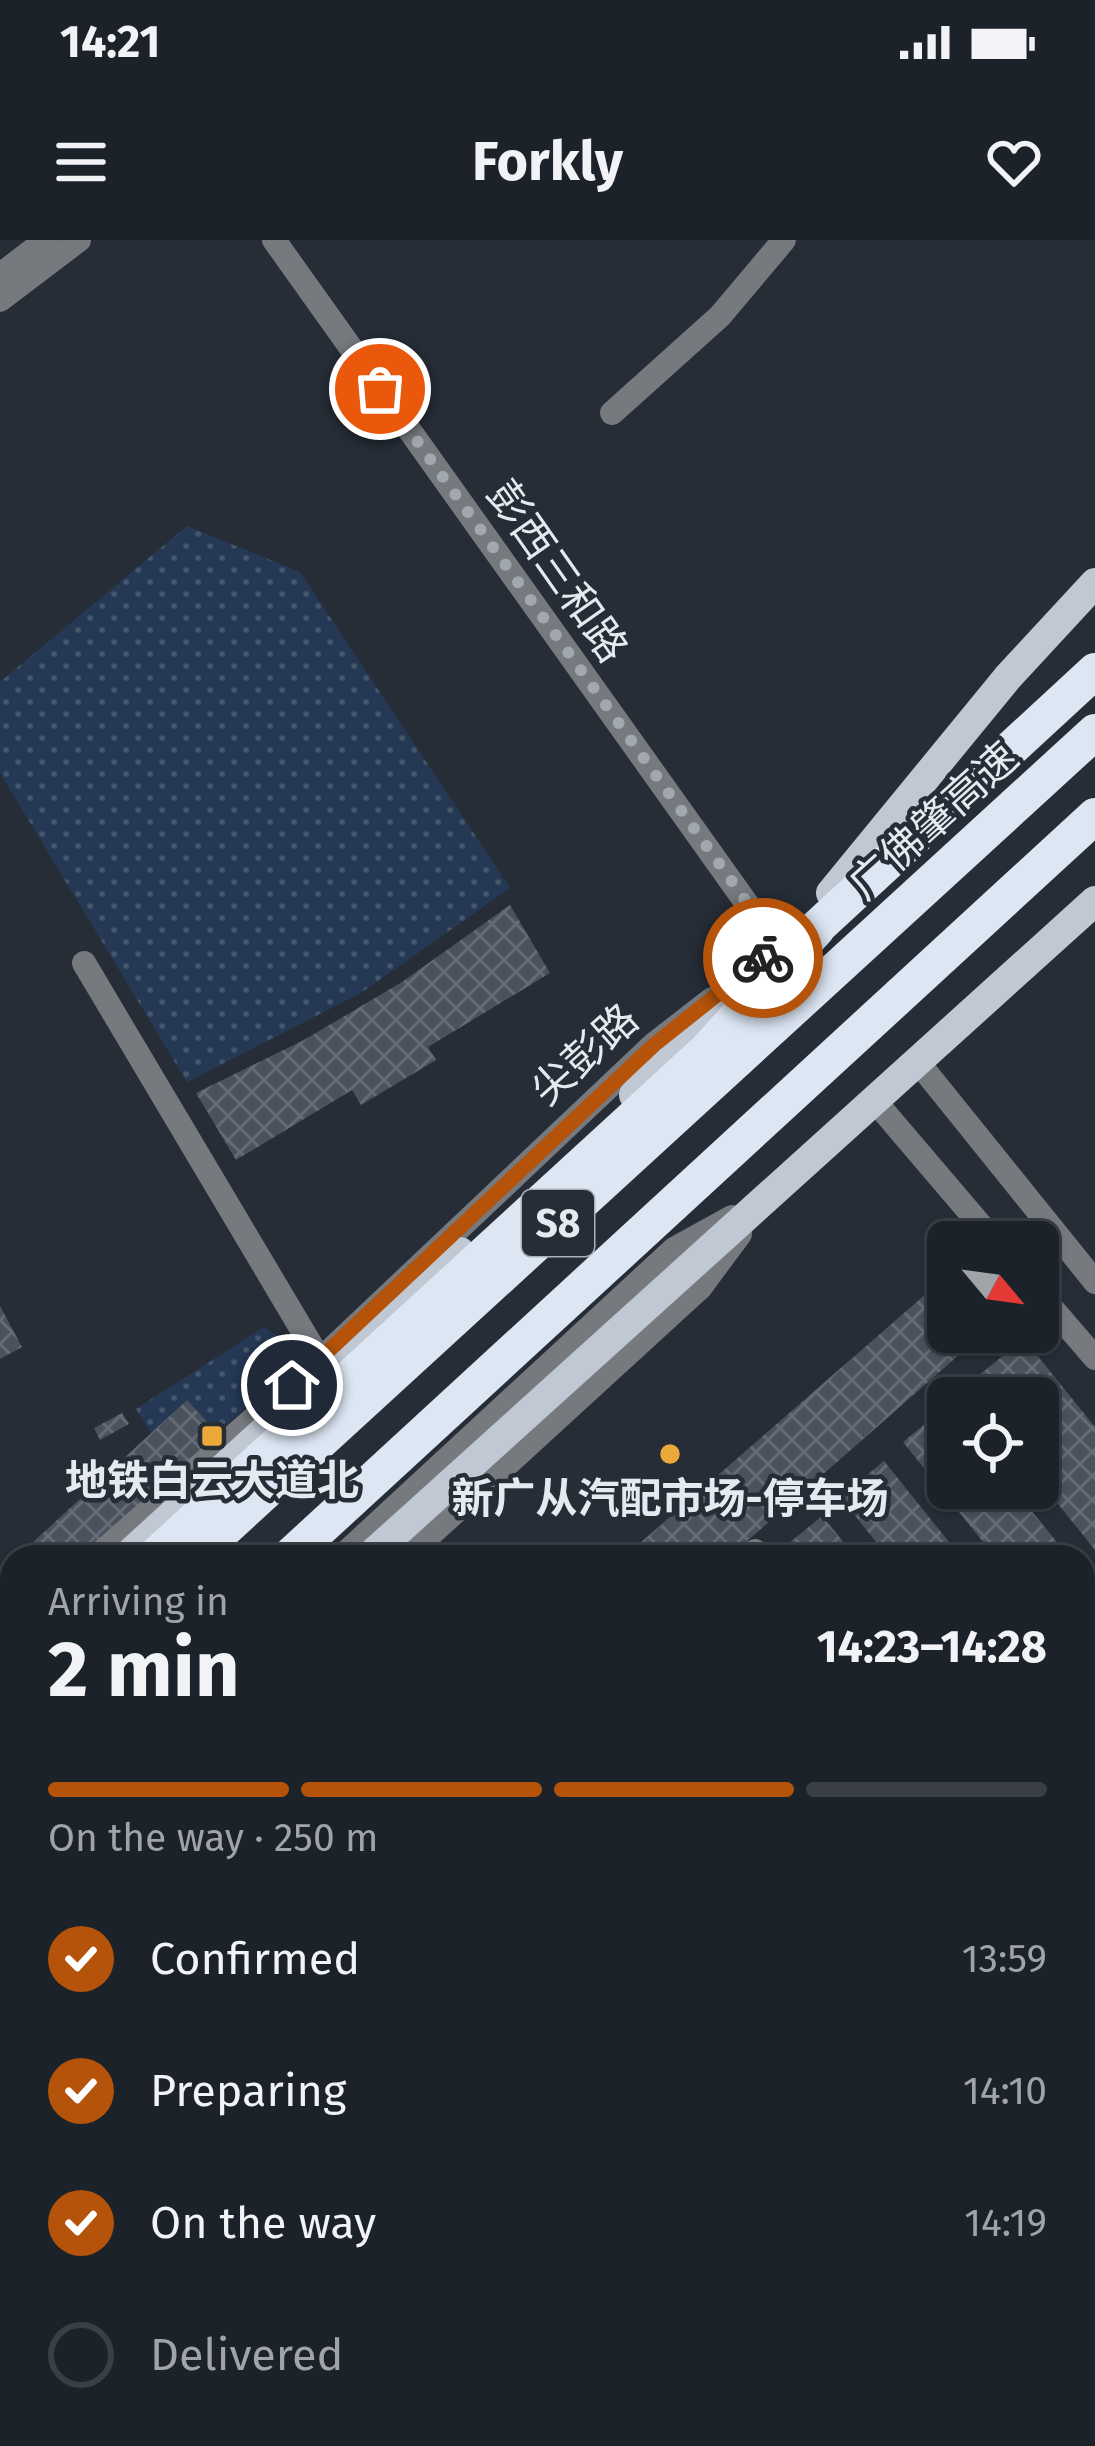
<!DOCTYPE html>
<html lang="en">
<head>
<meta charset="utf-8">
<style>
	:root { --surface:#1c2229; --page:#292f35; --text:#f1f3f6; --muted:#a0a4a8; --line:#3a3f46; --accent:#b45309 }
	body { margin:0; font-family:"Fira Sans","Noto Sans SC",sans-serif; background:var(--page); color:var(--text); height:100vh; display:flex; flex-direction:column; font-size:45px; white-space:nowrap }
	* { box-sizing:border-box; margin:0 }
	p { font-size:39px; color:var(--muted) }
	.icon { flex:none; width:66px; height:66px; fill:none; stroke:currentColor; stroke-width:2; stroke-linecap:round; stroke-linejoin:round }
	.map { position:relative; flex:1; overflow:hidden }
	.side { position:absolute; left:0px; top:1305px; width:1095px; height:903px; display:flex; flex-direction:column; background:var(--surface); border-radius:36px 36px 0 0; box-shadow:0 3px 9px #0004,0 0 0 3px var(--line) }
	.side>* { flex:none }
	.needle { width:78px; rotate:119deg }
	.buttons { position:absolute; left:927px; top:981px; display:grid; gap:24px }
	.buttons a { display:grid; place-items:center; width:132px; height:132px; border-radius:18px; background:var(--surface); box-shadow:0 3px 9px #0004,0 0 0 3px var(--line); font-size:60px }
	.pin { position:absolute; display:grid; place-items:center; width:102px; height:102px; color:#fff; margin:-51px; border:6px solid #fff; border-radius:50%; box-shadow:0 3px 12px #0007 }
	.courier { position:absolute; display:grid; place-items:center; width:120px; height:120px; margin:-60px; border:9px solid #b45309; border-radius:50%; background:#fff; color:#222; box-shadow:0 3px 15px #0007 }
	.head em { font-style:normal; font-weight:700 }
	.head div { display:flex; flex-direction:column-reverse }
	.head { display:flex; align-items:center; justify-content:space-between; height:204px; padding:0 48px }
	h1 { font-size:78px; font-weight:700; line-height:90px }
	.bar { display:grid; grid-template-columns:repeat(4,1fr); gap:18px 12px; align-content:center; height:144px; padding:0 48px }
	.bar i { height:15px; border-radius:9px; background:var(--line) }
	.bar .active { background:var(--accent) }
	.bar p { grid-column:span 4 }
	ol { padding:0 48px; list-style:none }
	li { display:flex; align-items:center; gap:36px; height:132px }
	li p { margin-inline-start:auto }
	li .icon { padding:12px; border-radius:50%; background:var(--accent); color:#fff; stroke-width:4 }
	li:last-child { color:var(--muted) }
	li i { width:66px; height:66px; border:6px solid var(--line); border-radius:50% }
	.status { display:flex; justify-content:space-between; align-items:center; height:84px; padding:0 60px; background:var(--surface); direction:ltr }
	.status svg { height:33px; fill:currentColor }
	header { display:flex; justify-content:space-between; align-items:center; height:156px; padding:0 48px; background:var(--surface); font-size:54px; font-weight:700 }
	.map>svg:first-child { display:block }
	.green { fill:url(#green-dots) }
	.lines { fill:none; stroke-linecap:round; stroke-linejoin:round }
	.canal { stroke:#001237; stroke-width:18 }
	.building { fill:url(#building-cross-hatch) }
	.minor { stroke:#767a7f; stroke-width:24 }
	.major { stroke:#c0c8d3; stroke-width:30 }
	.highway { stroke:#dde7f4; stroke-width:36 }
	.done { stroke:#a2a8af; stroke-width:12; stroke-dasharray:0 21.6 }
	.route { stroke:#b45309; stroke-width:15 }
	.poi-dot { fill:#eba939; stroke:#262d37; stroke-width:4.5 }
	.labels { text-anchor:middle; stroke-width:9; stroke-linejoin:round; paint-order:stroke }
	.shield { fill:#262d37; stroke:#acb1b8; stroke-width:3 }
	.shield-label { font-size:39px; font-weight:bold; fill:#e5eaf0 }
	.street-label { font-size:42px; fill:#e5eaf0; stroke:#262d37 }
	.poi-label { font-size:42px; font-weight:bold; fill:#e5eaf0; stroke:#262d37 }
</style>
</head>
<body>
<div class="status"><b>14:21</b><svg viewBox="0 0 49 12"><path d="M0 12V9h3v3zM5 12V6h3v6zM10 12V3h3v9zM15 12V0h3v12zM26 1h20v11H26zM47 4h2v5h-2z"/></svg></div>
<header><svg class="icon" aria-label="menu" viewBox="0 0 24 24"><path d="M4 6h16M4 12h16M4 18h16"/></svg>Forkly<svg class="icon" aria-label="heart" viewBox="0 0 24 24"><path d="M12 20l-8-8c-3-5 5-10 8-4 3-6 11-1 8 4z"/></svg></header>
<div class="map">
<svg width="1095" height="2206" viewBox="0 0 1095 2206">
	<defs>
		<pattern id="green-dots" width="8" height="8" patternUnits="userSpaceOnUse" patternTransform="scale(3)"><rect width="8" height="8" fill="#253955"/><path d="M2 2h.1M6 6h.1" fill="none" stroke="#44566e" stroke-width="1.8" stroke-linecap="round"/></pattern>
		<pattern id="building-cross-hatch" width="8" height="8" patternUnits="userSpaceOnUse" patternTransform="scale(3)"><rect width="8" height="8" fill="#4a525d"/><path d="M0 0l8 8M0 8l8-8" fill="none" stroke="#646b75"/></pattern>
	</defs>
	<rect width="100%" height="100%" fill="#262d37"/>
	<path class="green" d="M187,286L300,332L510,648L361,753L187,842L0,533V442Z
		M264,1087L306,1115L174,1230L136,1169Z
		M12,2167V2196H146L152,2206H0V2178Z"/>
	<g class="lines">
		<path class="canal" d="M1083,1590L1095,1593
			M0,1974L1,1975"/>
	</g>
	<path class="building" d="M510,665L550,733L428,807L436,820L361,865L352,850L236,920L196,853L304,800L402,742Z
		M935,1046L948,1047V1092H985L729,1317H624Z
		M0,1066L22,1107L0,1119Z
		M1024,1099L1095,1187V1310L1038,1239V1158H972L964,1147Z
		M187,1160L221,1197L91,1317H17Z
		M948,1165V1248H1013L1069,1317H995L903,1202Z
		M122,1173L129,1184L100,1200L94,1188Z
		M884,1221L961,1317H888L840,1257Z
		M822,1276L856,1317H782L778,1312Z
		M12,1322V1390L0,1401V1333Z
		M1092,1394L1095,1398V1478L1083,1464V1402Z
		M610,2196H674L659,2206H617Z"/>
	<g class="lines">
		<path class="minor" d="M274,0L777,706L767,715
			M0,35L46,0
			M0,60L79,0
			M612,173L720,76L784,0
			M84,723L320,1120
			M917,821L1095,1042
			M874,860L995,1002
			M1038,1052L1095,1118
			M755,1311L760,1317
			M96,1317L320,1120L654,804L712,759
			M341,1317L674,1009L732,977
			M406,1317L700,1048L740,994
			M0,1402L12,1391
			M1083,1749L1095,1742
			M0,1853L12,1874
			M1083,2083L1095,2077
			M1083,2115L1095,2109
			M182,2196L188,2206
			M304,2196L310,2206
			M338,2196L349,2206
			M839,2206L859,2196
			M903,2206L923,2196"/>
		<path class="major" d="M831,653L1008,437L1095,343
			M634,855L793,691
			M126,1317L460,1012
			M369,1317L1095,661
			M0,1641L12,1631"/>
		<path class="highway" d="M798,705L1095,431
			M154,1317L707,810L817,689
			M194,1317L1095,492
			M289,1317L1095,576
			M0,1452L12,1441
			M0,1498L12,1487
			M0,1585L12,1573
			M0,1712L12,1735
			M0,1782L12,1805
			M0,2017L12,2023
			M223,2196L229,2206
			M257,2196L263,2206"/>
	</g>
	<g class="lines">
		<path class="done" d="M380,149L778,706L763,718"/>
		<path class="route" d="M292,1145L654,805L763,718"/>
	</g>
	<g class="poi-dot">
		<rect x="200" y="1184" width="24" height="24" rx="6"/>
		<circle cx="670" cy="1214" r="12"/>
	</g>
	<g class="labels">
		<rect class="shield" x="522" y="950" width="72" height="66" rx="9"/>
		<g class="shield-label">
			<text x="558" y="997">S8</text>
		</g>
		<g class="street-label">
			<text transform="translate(558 331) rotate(55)" y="15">彭西三和路</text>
			<text transform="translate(933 580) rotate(-42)" y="15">广佛肇高速</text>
			<text transform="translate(584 814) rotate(-42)" y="15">尖彭路</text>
		</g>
		<g class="poi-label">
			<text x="212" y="1255">地铁白云大道北</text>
			<text x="670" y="1273">新广从汽配市场-停车场</text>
		</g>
	</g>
</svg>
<div class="buttons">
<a><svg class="needle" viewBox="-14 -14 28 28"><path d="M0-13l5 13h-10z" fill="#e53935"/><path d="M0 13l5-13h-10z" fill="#a0a4a8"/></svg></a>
<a><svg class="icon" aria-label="locate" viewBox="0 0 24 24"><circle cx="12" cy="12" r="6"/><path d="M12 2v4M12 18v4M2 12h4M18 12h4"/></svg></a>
</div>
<div class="pin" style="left:380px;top:149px;background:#ea580c"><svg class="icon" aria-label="bag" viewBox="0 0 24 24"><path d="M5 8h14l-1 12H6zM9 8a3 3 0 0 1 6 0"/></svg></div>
<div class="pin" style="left:292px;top:1145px;background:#1f2937"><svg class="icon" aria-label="home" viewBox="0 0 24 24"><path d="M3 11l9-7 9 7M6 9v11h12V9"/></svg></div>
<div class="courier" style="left:763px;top:718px"><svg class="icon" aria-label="bike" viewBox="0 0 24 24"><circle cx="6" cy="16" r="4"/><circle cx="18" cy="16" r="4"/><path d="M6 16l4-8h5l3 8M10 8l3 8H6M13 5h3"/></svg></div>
<section class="side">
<div class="head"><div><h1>2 min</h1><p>Arriving in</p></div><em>14:23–14:28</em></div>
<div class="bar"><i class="active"></i><i class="active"></i><i class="active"></i><i></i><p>On the way · 250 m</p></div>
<ol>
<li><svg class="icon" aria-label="check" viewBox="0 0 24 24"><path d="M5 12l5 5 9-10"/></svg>Confirmed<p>13:59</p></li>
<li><svg class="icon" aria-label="check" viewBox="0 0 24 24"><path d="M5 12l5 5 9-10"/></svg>Preparing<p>14:10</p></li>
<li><svg class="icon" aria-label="check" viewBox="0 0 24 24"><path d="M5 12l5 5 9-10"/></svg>On the way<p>14:19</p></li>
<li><i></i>Delivered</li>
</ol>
</section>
</div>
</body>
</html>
